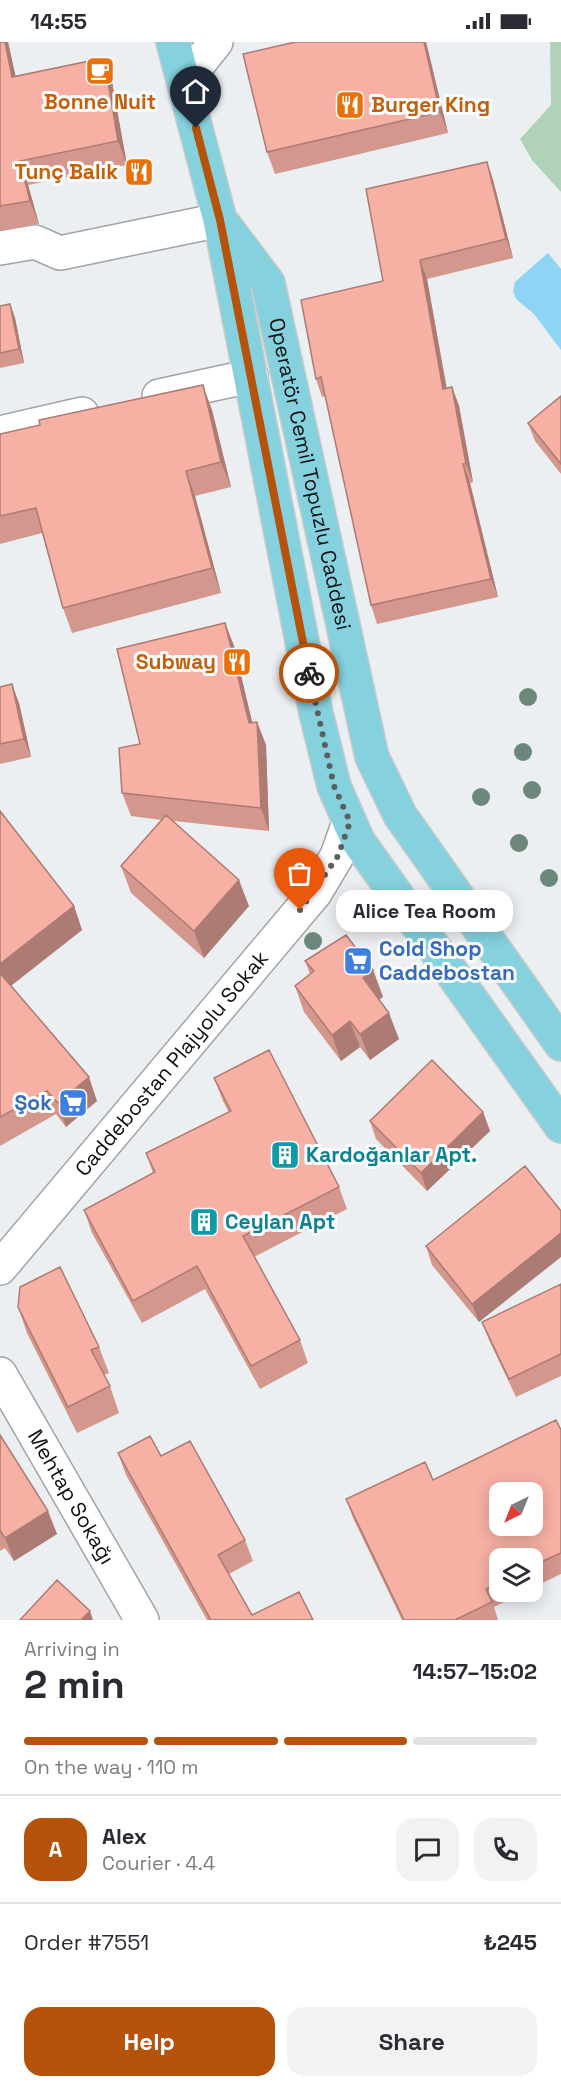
<!DOCTYPE html>
<html lang="en">
<head>
<meta charset="utf-8">
<style>
	:root { --surface:#fff; --page:#f2f2f3; --text:#2b2b33; --muted:#7c7c81; --line:#e1e1e2; --accent:#b45309 }
	body { margin:0; font-family:"Space Grotesk",sans-serif; background:var(--page); color:var(--text); height:100vh; display:flex; flex-direction:column; font-size:22px; white-space:nowrap }
	* { box-sizing:border-box; margin:0 }
	p { font-size:20px; color:var(--muted) }
	.icon { flex:none; width:33px; height:33px; fill:none; stroke:currentColor; stroke-width:2; stroke-linecap:round; stroke-linejoin:round }
	.map { position:relative; height:1578px; overflow:hidden }
	.drawer { display:flex; flex-direction:column; background:var(--surface); flex:1 }
	.drawer>* { flex:none }
	.needle { width:39px; rotate:223deg }
	.controls { position:absolute; left:489px; top:1440px; display:grid; gap:12px }
	.controls a { display:grid; place-items:center; width:54px; height:54px; border-radius:12px; background:var(--surface); box-shadow:0 3px 15px #0003; font-size:30px }
	.pin { position:absolute; display:grid; place-items:center; width:51px; height:51px; color:#fff; margin:-62px -26px; border-radius:50% 50% 50% 0; rotate:-45deg; box-shadow:0 0 6px #0007 }
	.pin .icon { rotate:45deg }
	.courier { position:absolute; display:grid; place-items:center; width:60px; height:60px; margin:-30px; border:4px solid #b45309; border-radius:50%; background:#fff; color:#222; box-shadow:0 2px 8px #0007 }
	.bubble { position:absolute; height:42px; border-radius:18px; background:var(--surface); box-shadow:0 3px 15px #0003; font-size:20px; font-weight:800; line-height:42px; text-align:center }
	.summary em { font-style:normal; font-weight:800 }
	.summary div { display:flex; flex-direction:column-reverse }
	.summary { display:flex; align-items:center; justify-content:space-between; height:102px; padding:0 24px }
	h1 { font-size:39px; font-weight:800; line-height:45px }
	.bar { display:grid; grid-template-columns:repeat(4,1fr); gap:9px 6px; align-content:center; height:72px; padding:0 24px }
	.bar i { height:8px; border-radius:4px; background:var(--line) }
	.bar .active { background:var(--accent) }
	.bar p { grid-column:span 4 }
	.line { display:flex; align-items:center; gap:15px; padding:0 24px; border-top:2px solid var(--line) }
	.line div { flex:1 }
	.round { display:grid; place-items:center; flex:none; width:63px; height:63px; border-radius:18px; background:var(--page) }
	.cta { display:flex; gap:12px; margin-top:auto; padding:12px 24px }
	.cta a { flex:1; height:69px; border-radius:18px; background:var(--accent); color:#fff; font-size:24px; font-weight:800; line-height:69px; text-align:center }
	.cta a+a { background:var(--page); color:var(--text) }
	.status { display:flex; justify-content:space-between; align-items:center; height:42px; padding:0 30px; background:var(--surface); direction:ltr }
	.status svg { height:16px; fill:currentColor }
	.map>svg:first-child { display:block }
	.green { fill:#afd2b9 }
	.water { fill:#8ed4f4 }
	.lines { fill:none; stroke-linecap:round; stroke-linejoin:round }
	.minor-casing { stroke:#a1a4a6; stroke-width:36 }
	.major-casing { stroke:#cacacb; stroke-width:36 }
	.minor { stroke:#fff; stroke-width:33 }
	.major { stroke:#85d1de; stroke-width:33 }
	.tree { fill:#6c887b }
	.wall { fill:#d4978d }
	.shaded-wall { fill:#ac7b73 }
	.building { fill:#f6b0a4; stroke:#ac7b73; stroke-width:1.5; fill-rule:evenodd }
	.done { stroke:#5c5e60; stroke-width:6; stroke-dasharray:0 10.8 }
	.route { stroke:#b45309; stroke-width:8 }
	.labels { text-anchor:middle; stroke-width:6; stroke-linejoin:round; paint-order:stroke }
	.food-label { font-size:21px; font-weight:bold; fill:#c56008; stroke:#fafcff; text-anchor:end }
	.street-label { font-size:21px; fill:#0f1011; stroke:#fafcff }
	.shop-label { font-size:21px; font-weight:bold; fill:#366cbe; stroke:#fafcff; text-anchor:start }
	.culture-label { font-size:21px; font-weight:bold; fill:#0d838f; stroke:#fafcff; text-anchor:start }
</style>
</head>
<body>
<div class="status"><b>14:55</b><svg viewBox="0 0 49 12"><path d="M0 12V9h3v3zM5 12V6h3v6zM10 12V3h3v9zM15 12V0h3v12zM26 1h20v11H26zM47 4h2v5h-2z"/></svg></div>
<div class="map">
<svg width="561" height="1578" viewBox="0 0 561 1578">
	<rect width="100%" height="100%" fill="#eceff2"/>
	<path class="green" d="M550,0H561V150L532,118L520,97L551,63Z"/>
	<path class="water" d="M548,211L561,227V308L534,272L516,257L513,249L515,240Z"/>
	<g class="lines">
		<g class="minor-casing">
			<g id="minor">
				<path d="M184,40L216,0"/>
				<path d="M0,206L35,200L60,211L220,178"/>
				<path d="M159,354L251,334"/>
				<path d="M0,391L82,372"/>
				<path id="s1" d="M0,1226L315,851L337,814L349,780"/>
				<path id="s2" d="M0,1332L142,1578"/>
			</g>
		</g>
		<g class="major-casing">
			<g id="major">
				<path d="M173,0L220,178L316,671L334,744L358,799L561,1084"/>
				<path id="s3" d="M225,184L268,241L372,715L400,773L561,1002"/>
			</g>
		</g>
		<use href="#minor" class="minor"/>
		<use href="#major" class="major"/>
	</g>
	<g class="tree">
		<circle cx="528" cy="655" r="9"/>
		<circle cx="523" cy="710" r="9"/>
		<circle cx="532" cy="748" r="9"/>
		<circle cx="481" cy="755" r="9"/>
		<circle cx="519" cy="801" r="9"/>
		<circle cx="549" cy="836" r="9"/>
		<circle cx="313" cy="899" r="9"/>
	</g>
	<path class="wall" d="M0,0H8L15,34L112,40L127,123L28,143L39,182L0,189Z
		M426,0L448,91L275,132L267,110Z
		M487,120L493,138L513,216L427,237L447,347L452,345L459,364L473,440L470,441L498,555L377,582L371,563L325,354L322,355L316,337L383,239Z
		M10,262L15,276L24,321L0,326V264Z
		M561,354V432L535,399L528,381Z
		M212,368L231,445L195,454L221,551L72,591L63,566L42,491L0,502V392Z
		M225,581L234,604L252,681L257,680L266,703L269,789L174,779L249,864L204,916L131,851L121,824L162,778L131,774L122,751L140,702Z
		M0,645L19,661L31,715L0,722Z
		M0,769L74,864L82,888L11,944L97,1059L66,1085L56,1072L0,1104Z
		M305,919L373,928L383,955L379,957L399,997L370,1018L360,1005L341,1019L304,970L295,944L310,932Z
		M214,1036L339,1145L347,1167L254,1215L300,1298L308,1321L260,1347L205,1247L142,1281L92,1191L84,1168L153,1131L146,1111L229,1071L223,1059Z
		M483,1070L490,1089L427,1149L376,1097L370,1079Z
		M525,1124L479,1280L432,1223L426,1204Z
		M561,1242V1334L516,1355L489,1298L482,1280Z
		M18,1265L99,1305L109,1331L104,1333L110,1344L119,1371L77,1391L27,1291Z
		M561,1388V1532L532,1546V1516H500V1550H525L494,1565L498,1578H402L353,1476L346,1457L433,1438Z
		M0,1393L57,1492L14,1519L5,1506L0,1509Z
		M118,1411L161,1414L245,1498L253,1519L229,1532L252,1573L313,1578H207L126,1433Z"/>
	<path class="shaded-wall" d="M5,0H8L21,58L12,35Z
		M424,0H426L448,91L440,70Z
		M104,16L112,40L127,123L118,99Z
		M20,119L28,143L39,182L30,159Z
		M487,120L493,138L513,216L506,197Z
		M420,218L427,237L450,366L443,347Z
		M10,262L15,276L24,321L19,307Z
		M203,343L212,368L231,445L221,420Z
		M452,345L459,364L473,440L466,422Z
		M463,422L470,441L498,555L491,537Z
		M186,429L195,454L221,551L212,526Z
		M225,581L234,604L258,704L249,681Z
		M12,642L19,661L31,715L24,697Z
		M257,680L266,703L269,789L261,766Z
		M239,838L249,864L204,916L194,889Z
		M74,864L82,888L4,949L0,939V922Z
		M373,928L383,955L373,962L363,936Z
		M389,971L399,997L370,1018L360,992Z
		M350,979L360,1005L341,1019L332,993Z
		M89,1035L97,1059L66,1085L58,1061Z
		M483,1070L490,1089L427,1149L421,1131Z
		M561,1191V1215L479,1280L472,1262Z
		M48,1469L57,1492L14,1519L5,1496Z
		M90,1569L93,1578H81Z"/>
	<path class="building" d="M0,0H5L12,35L104,16L118,99L20,119L30,159L0,164Z
		M295,0H424L440,70L267,110L243,12Z
		M487,120L506,197L420,218L443,347L452,345L466,422H463L491,537L371,563L321,335L316,337L301,258L383,239L366,147Z
		M10,262L19,307L0,311V264Z
		M203,343L221,420L186,429L212,526L63,566L36,466L0,474V392L40,383L39,378Z
		M561,354V422L528,381Z
		M225,581L249,681L257,680L261,766L122,751L119,706L140,702L117,607Z
		M12,642L24,697L0,702V645Z
		M0,769L74,864L0,922Z
		M166,773L239,838L194,889L121,824Z
		M346,893L373,928L363,936L389,971L360,992L350,979L332,993L295,944L314,929L305,919Z
		M0,931L89,1035L58,1061L47,1049L0,1075Z
		M269,1008L339,1145L243,1194L300,1298L251,1324L197,1224L133,1259L84,1168L155,1130L146,1111L231,1069L214,1036Z
		M432,1018L483,1070L421,1131L370,1079Z
		M525,1124L561,1169V1191L472,1262L426,1204Z
		M60,1225L99,1305L91,1308L110,1344L68,1365L18,1265L20,1245Z
		M561,1242V1312L509,1337L482,1280Z
		M556,1378L561,1388V1511L532,1524V1516H500V1540L486,1547L492,1560L455,1578H404L346,1457L425,1420L433,1438ZM500,1450H532V1484H500Z
		M0,1393L48,1469L5,1496L0,1488Z
		M150,1394L161,1414L190,1399L245,1498L218,1513L252,1573L299,1550L313,1578H211L118,1411Z
		M57,1538L90,1569L81,1578H20Z"/>
	<g class="lines">
		<path class="done" d="M300,868L338,814L350,780L334,744L309,631"/>
		<path class="route" d="M196,86L220,178L309,631"/>
	</g>
	<defs>
		<g id="cafe-square" transform="scale(1.5)"><rect x="-9" y="-9" width="18" height="18" rx="4" fill="#e8710a" stroke="#fafcff"/><path d="M-5.5-4.5H6V0H3Q3 3.5 0 3.5H-2.5Q-5.5 3.5-5.5 0ZM3-3.2v2h1.7v-2ZM-6 4.5H4V6H-6Z" fill="#fff"/></g>
		<g id="restaurant-square" transform="scale(1.5)"><rect x="-9" y="-9" width="18" height="18" rx="4" fill="#e8710a" stroke="#fafcff"/><path d="M-5-6h1v4h1v-4h1v4h1v-4h1v5L-1.5 .5V6h-2V.5L-5-1ZM5-6V6H3V1.5H1.5Q1.5-4 5-6Z" fill="#fff"/></g>
		<g id="supermarket-square" transform="scale(1.5)"><rect x="-9" y="-9" width="18" height="18" rx="4" fill="#3f7fe0" stroke="#fafcff"/><path d="M-6-5.5h2.5l.6 2H6L4.5 2H-2.5L-4.4-4H-6ZM-1.5 3.2a1.3 1.3 0 1 0 .1 0ZM3 3.2a1.3 1.3 0 1 0 .1 0Z" fill="#fff"/></g>
		<g id="building-square" transform="scale(1.5)"><rect x="-9" y="-9" width="18" height="18" rx="4" fill="#0f9aa8" stroke="#fafcff"/><path d="M-4-6H4V6H1V3H-1V6H-4ZM-2.5-4.3h1.7v1.8h-1.7ZM.8-4.3h1.7v1.8H.8ZM-2.5-1h1.7V.8h-1.7ZM.8-1h1.7V.8H.8Z" fill="#fff"/></g>
	</defs>
	<g fill-rule="evenodd">
		<use href="#cafe-square" x="100" y="29"/>
		<use href="#restaurant-square" x="350" y="63"/>
		<use href="#restaurant-square" x="139" y="130"/>
		<use href="#restaurant-square" x="237" y="620"/>
		<use href="#supermarket-square" x="358" y="919"/>
		<use href="#supermarket-square" x="73" y="1061"/>
		<use href="#building-square" x="285" y="1113"/>
		<use href="#building-square" x="204" y="1180"/>
	</g>
	<g class="labels">
		<g class="food-label">
			<text x="100" y="67" text-anchor="middle">Bonne Nuit</text>
			<text x="371" y="70" text-anchor="start">Burger King</text>
			<text x="118" y="137">Tunç Balık</text>
			<text x="216" y="627">Subway</text>
		</g>
		<g class="street-label">
			<text dy="7" stroke="none"><textPath href="#s3" startOffset="267">Operatör Cemil Topuzlu Caddesi</textPath></text>
			<text dy="7" stroke="none"><textPath href="#s1" startOffset="267">Caddebostan Plajyolu Sokak</textPath></text>
			<text dy="7" stroke="none"><textPath href="#s2" startOffset="142">Mehtap Sokağı</textPath></text>
		</g>
		<g class="shop-label">
			<text x="379" y="914">Cold Shop<tspan x="379" dy="24">Caddebostan</tspan></text>
			<text x="52" y="1068" text-anchor="end">Şok</text>
		</g>
		<g class="culture-label">
			<text x="306" y="1120">Kardoğanlar Apt.</text>
			<text x="225" y="1187">Ceylan Apt</text>
		</g>
	</g>
</svg>
<div class="controls">
<a><svg class="needle" viewBox="-14 -14 28 28"><path d="M0-13l5 13h-10z" fill="#e53935"/><path d="M0 13l5-13h-10z" fill="#7c7c81"/></svg></a>
<a><svg class="icon" aria-label="layers" viewBox="0 0 24 24"><path d="M12 4l9 5-9 5-9-5zM3 14l9 5 9-5"/></svg></a>
</div>
<div class="pin" style="left:300px;top:868px;background:#ea580c"><svg class="icon" aria-label="bag" viewBox="0 0 24 24"><path d="M5 8h14l-1 12H6zM9 8a3 3 0 0 1 6 0"/></svg></div>
<div class="pin" style="left:196px;top:86px;background:#1f2937"><svg class="icon" aria-label="home" viewBox="0 0 24 24"><path d="M3 11l9-7 9 7M6 9v11h12V9"/></svg></div>
<div class="courier" style="left:309px;top:631px"><svg class="icon" aria-label="bike" viewBox="0 0 24 24"><circle cx="6" cy="16" r="4"/><circle cx="18" cy="16" r="4"/><path d="M6 16l4-8h5l3 8M10 8l3 8H6M13 5h3"/></svg></div>
<div class="bubble" style="left:336px;top:848px;width:177px">Alice Tea Room</div>
</div>
<section class="drawer">
<div class="summary"><div><h1>2 min</h1><p>Arriving in</p></div><em>14:57–15:02</em></div>
<div class="bar"><i class="active"></i><i class="active"></i><i class="active"></i><i></i><p>On the way · 110 m</p></div>
<div class="line" style="height:108px"><b class="round" style="background:var(--accent);color:#fff">A</b><div><b>Alex</b><p>Courier · 4.4</p></div><a class="round"><svg class="icon" aria-label="chat" viewBox="0 0 24 24"><path d="M4 5h16v11H9l-5 4z"/></svg></a><a class="round"><svg class="icon" aria-label="phone" viewBox="0 0 24 24"><path d="M5 4h4l2 5-3 2q2 4 5 5l2-3 5 2v4C11 20 4 13 5 4z"/></svg></a></div>
<div class="line" style="height:78px"><div>Order #7551</div><b>₺245</b></div>
<div class="cta"><a>Help</a><a>Share</a></div>
</section>
</body>
</html>
